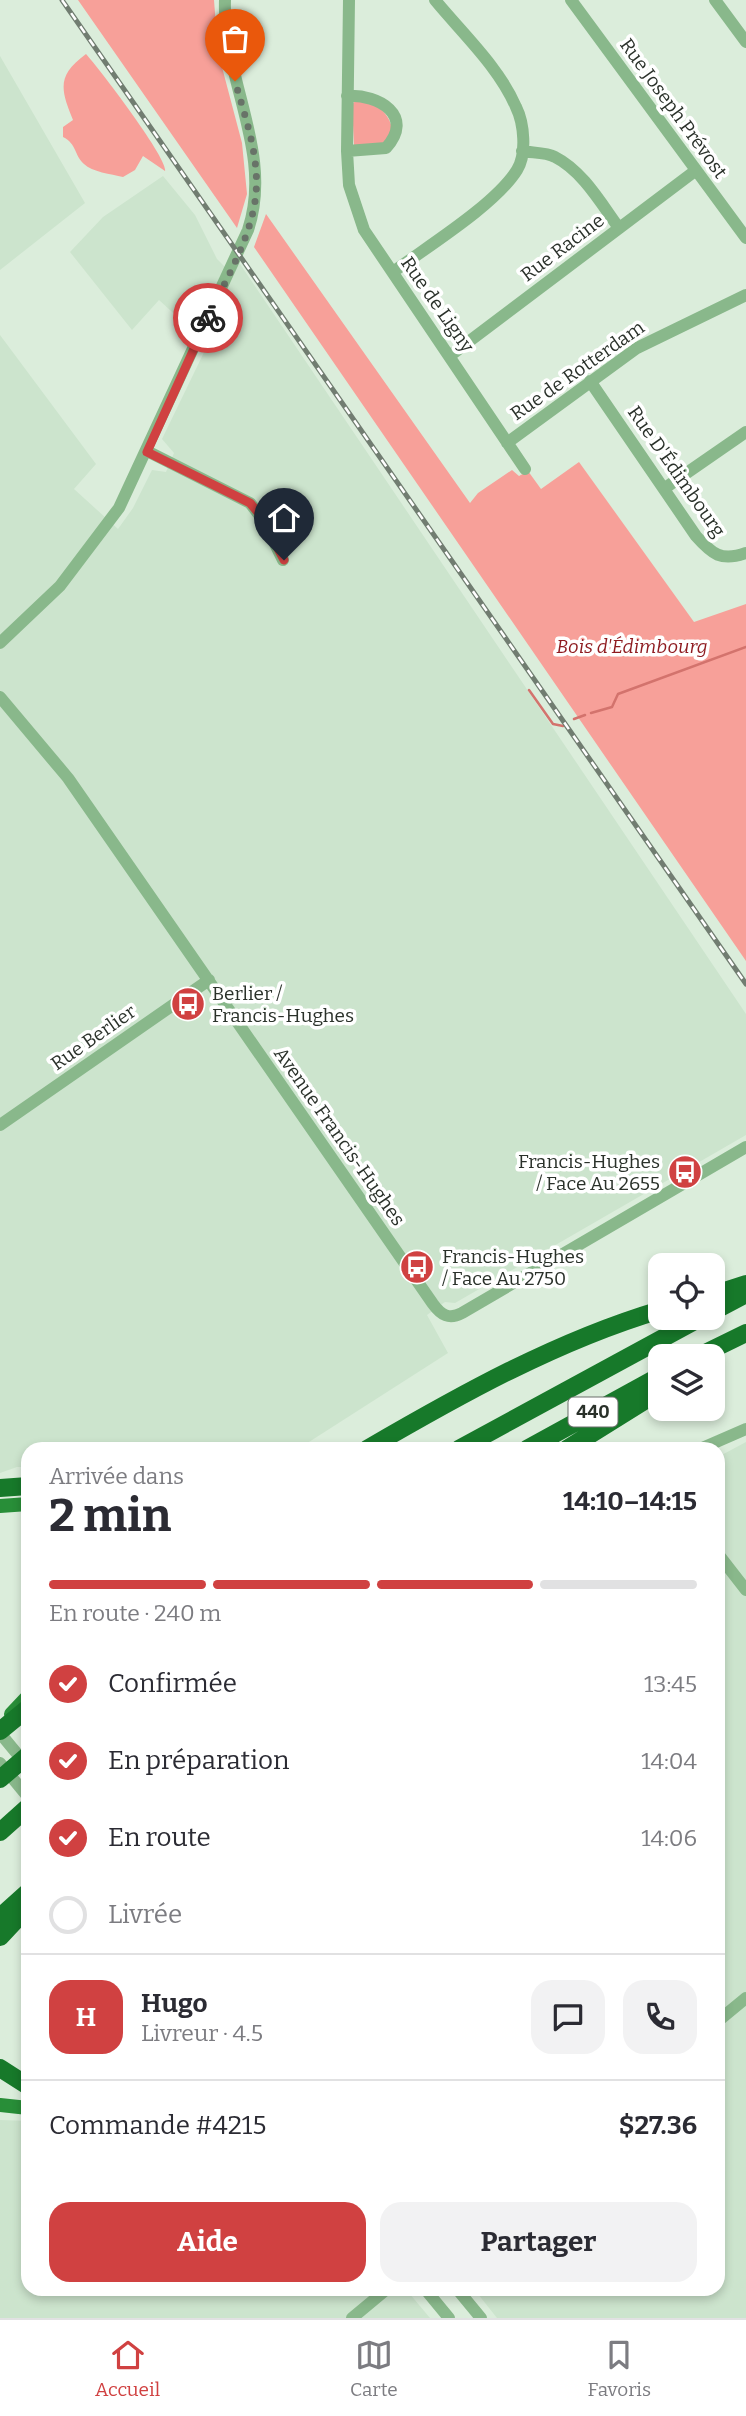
<!DOCTYPE html>
<html lang="fr">
<head>
<meta charset="utf-8">
<style>
	:root { --surface:#fff; --page:#f2f2f3; --text:#2b2b33; --muted:#7c7c81; --line:#e1e1e2; --accent:#d04141 }
	body { margin:0; font-family:Bitter,serif; background:var(--page); color:var(--text); height:100vh; display:flex; flex-direction:column; font-size:26px; white-space:nowrap }
	* { box-sizing:border-box; margin:0 }
	p { font-size:23px; color:var(--muted) }
	.icon { flex:none; width:38px; height:38px; fill:none; stroke:currentColor; stroke-width:2; stroke-linecap:round; stroke-linejoin:round }
	.map { position:relative; flex:1; overflow:hidden }
	.drawer { position:absolute; left:21px; top:1442px; width:704px; height:854px; display:flex; flex-direction:column; background:var(--surface); border-radius:21px; box-shadow:0 4px 10px #0003 }
	.drawer>* { flex:none }
	.fabs { position:absolute; left:648px; top:1253px; display:grid; gap:14px }
	.fabs a { display:grid; place-items:center; width:77px; height:77px; border-radius:14px; background:var(--surface); box-shadow:0 4px 10px #0003; font-size:35px }
	.pin { position:absolute; display:grid; place-items:center; width:60px; height:60px; color:#fff; margin:-72px -30px; border-radius:50% 50% 50% 0; rotate:-45deg; box-shadow:0 0 7px #0007 }
	.pin .icon { rotate:45deg }
	.courier { position:absolute; display:grid; place-items:center; width:70px; height:70px; margin:-35px; border:5px solid #d04141; border-radius:50%; background:#fff; color:#222; box-shadow:0 2px 9px #0007 }
	.headline em { font-style:normal; font-weight:700 }
	.headline div { display:flex; flex-direction:column-reverse }
	.headline { display:flex; align-items:center; justify-content:space-between; height:119px; padding:0 28px }
	h1 { font-size:46px; font-weight:700; line-height:52px }
	.bar { display:grid; grid-template-columns:repeat(4,1fr); gap:10px 7px; align-content:center; height:84px; padding:0 28px }
	.bar i { height:9px; border-radius:5px; background:var(--line) }
	.bar .selected { background:var(--accent) }
	.bar p { grid-column:span 4 }
	.line { display:flex; align-items:center; gap:18px; padding:0 28px; border-top:2px solid var(--line) }
	.line div { flex:1 }
	.round { display:grid; place-items:center; flex:none; width:74px; height:74px; border-radius:21px; background:var(--page) }
	ol { padding:0 28px; list-style:none }
	li { display:flex; align-items:center; gap:21px; height:77px }
	li p { margin-inline-start:auto }
	li .icon { padding:7px; border-radius:50%; background:var(--accent); color:#fff; stroke-width:4 }
	li:last-child { color:var(--muted) }
	li i { width:38px; height:38px; border:4px solid var(--line); border-radius:50% }
	.button { display:flex; gap:14px; margin-top:auto; padding:14px 28px }
	.button a { flex:1; height:80px; border-radius:21px; background:var(--accent); color:#fff; font-size:28px; font-weight:700; line-height:80px; text-align:center }
	.button a+a { background:var(--page); color:var(--text) }
	.tab-bar { display:flex; justify-content:space-around; align-items:center; height:98px; border-top:2px solid var(--line); background:var(--surface); font-size:19px; color:var(--muted) }
	.tab-bar a { display:grid; justify-items:center; gap:4px }
	.tab-bar .selected { color:var(--accent) }
	.map>svg:first-child { display:block }
	.built { fill:#cce4cd }
	.green { fill:#f7a099 }
	.lines { fill:none; stroke-linecap:round; stroke-linejoin:round }
	.stream { stroke:#d3736d; stroke-width:2.5 }
	.minor { stroke:#89b88b; stroke-width:12 }
	.major { stroke:#288e38; stroke-width:14 }
	.highway { stroke:#17792a; stroke-width:18 }
	.rail-casing { stroke:#717d71; stroke-width:5 }
	.rail { stroke:#fff; stroke-width:2.5; stroke-dasharray:8; stroke-linecap:butt }
	.done { stroke:#687368; stroke-width:7; stroke-dasharray:0 12.6 }
	.route { stroke:#d04141; stroke-width:9 }
	.labels { text-anchor:middle; stroke-width:7; stroke-linejoin:round; paint-order:stroke }
	.shield { fill:#fff; stroke:#6a6f6a; stroke-width:2 }
	.shield-label { font-size:18px; font-weight:bold; fill:#2a312a }
	.street-label { font-size:19px; fill:#2a312a; stroke:#fff }
	.park-label { font-size:19px; font-style:italic; fill:#8e1a1f; stroke:#fff }
	.poi-label { font-size:19px; fill:#2a312a; stroke:#fff; text-anchor:start }
</style>
</head>
<body>
<div class="map">
<svg width="746" height="2318" viewBox="0 0 746 2318">
	<rect width="100%" height="100%" fill="#dbeddb"/>
	<path class="built" d="M0,56L85,203L0,270Z
		M163,176L195,215L217,259L225,267L193,331L159,300L132,330L70,252L103,217Z
		M236,258L746,1014V1135L455,1303L445,1302L427,1315L448,1353L298,1449H28V1467H17L0,1473V335L96,464L74,489L118,529L133,508L152,470L166,472L174,453L162,439L209,342Z
		M746,1442V2318H497L474,2289H718V1457Z
		M0,2120L28,2121V2289H393L400,2296L409,2293L430,2318H0Z"/>
	<path class="green" d="M78,0H214L218,52L242,143L247,194L237,228Z
		M86,54C99,68 169,160 165,171L143,156L135,170L123,177C111,174 92,172 84,164C74,155 77,144 63,137V127L73,120C61,90 56,76 86,54Z
		M356,99C373,100 393,114 392,133L382,145H354L352,105Z
		M266,214L470,503L478,493L512,470L519,476L528,471L541,489L579,462L694,622L746,604V961L254,247Z"/>
	<g class="lines">
		<path class="stream" d="M529,690L553,724L563,726
			M591,713L612,707L618,694L746,647
			M574,719L585,715"/>
		<path class="minor" d="M349,0L347,151L349,185L364,230L525,469
			M571,0L746,238
			M715,0L746,42
			M347,96C379,94 415,116 386,148L347,151
			M522,151C532,153 546,152 555,157C583,171 602,205 619,228
			M393,272C428,246 495,205 517,170C527,154 524,123 516,107C499,67 462,33 435,0
			M451,355L695,171
			M590,381L696,536C712,554 721,562 746,553
			M507,443L637,348L746,295
			M147,451L250,503L264,521L283,560
			M665,488L746,432
			M0,643L60,586L119,508L248,230C274,152 222,79 225,0
			M0,697L68,778L433,1304C441,1315 449,1320 462,1313L746,1147
			M0,1125L209,980
			M700,1449L746,1429
			M718,1554L746,1590
			M0,1733L28,1767
			M0,1763L28,1797
			M718,2021L746,1998
			M425,2289L449,2318
			M457,2289L481,2318
			M352,2318L387,2289"/>
		<path class="major" d="M0,1506L28,1504
			M11,1714L28,1696
			M0,2105L28,2108"/>
		<path class="highway" d="M712,1295L746,1284
			M712,1312L746,1294
			M699,1356L746,1333
			M367,1449C460,1395 556,1341 660,1310
			M459,1449L700,1318
			M527,1449L660,1376
			M567,1449L660,1391
			M0,1488L28,1486
			M0,1731L28,1708
			M0,1779L28,1755
			M0,1832L28,1807
			M0,1917L28,1892
			M0,1937L28,1907
			M0,2068L28,2086"/>
		<g class="rail-casing">
			<path id="rail" d="M62,0L746,984"/>
		</g>
		<use href="#rail" class="rail"/>
	</g>
	<g class="lines">
		<path class="done" d="M208,318C229,272 261,223 256,171C254,141 243,110 235,81"/>
		<path class="route" d="M208,318L147,452L250,503L261,516L284,560"/>
	</g>
	<defs>
		<g id="bus-disc" transform="scale(1.75)"><circle r="9.5" fill="#d04141" stroke="#fff"/><path d="M-5-6H5V4H4V6H2V4H-2V6H-4V4H-5ZM-3.5-4V0h7V-4ZM-3.5 1.2v1.5H-2V1.2ZM2 1.2v1.5H3.5V1.2Z" fill="#fff"/></g>
	</defs>
	<g fill-rule="evenodd">
		<use href="#bus-disc" x="188" y="1004"/>
		<use href="#bus-disc" x="685" y="1172"/>
		<use href="#bus-disc" x="417" y="1267"/>
	</g>
	<g class="labels">
		<rect class="shield" x="568.5" y="1397.5" width="49" height="29" rx="5"/>
		<g class="shield-label">
			<text x="593" y="1418">440</text>
		</g>
		<g class="street-label">
			<text transform="translate(674 108) rotate(54)" y="7">Rue Joseph Prévost</text>
			<text transform="translate(562 247) rotate(-37)" y="7">Rue Racine</text>
			<text transform="translate(438 304) rotate(55)" y="7">Rue de Ligny</text>
			<text transform="translate(577 370) rotate(-35)" y="7">Rue de Rotterdam</text>
			<text transform="translate(677 471) rotate(55)" y="7">Rue D'Édimbourg</text>
			<text transform="translate(93 1037) rotate(-35)" y="7">Rue Berlier</text>
			<text transform="translate(340 1136) rotate(55)" y="7">Avenue Francis-Hughes</text>
		</g>
		<g class="park-label">
			<text x="632" y="653">Bois d'Édimbourg</text>
		</g>
		<g class="poi-label">
			<text x="212" y="1000">Berlier /<tspan x="212" dy="22">Francis-Hughes</tspan></text>
			<text x="660" y="1168" text-anchor="end">Francis-Hughes<tspan x="660" dy="22">/ Face Au 2655</tspan></text>
			<text x="442" y="1263">Francis-Hughes<tspan x="442" dy="22">/ Face Au 2750</tspan></text>
		</g>
	</g>
</svg>
<div class="fabs">
<a><svg class="icon" aria-label="locate" viewBox="0 0 24 24"><circle cx="12" cy="12" r="6"/><path d="M12 2v4M12 18v4M2 12h4M18 12h4"/></svg></a>
<a><svg class="icon" aria-label="layers" viewBox="0 0 24 24"><path d="M12 4l9 5-9 5-9-5zM3 14l9 5 9-5"/></svg></a>
</div>
<div class="pin" style="left:235px;top:81px;background:#ea580c"><svg class="icon" aria-label="bag" viewBox="0 0 24 24"><path d="M5 8h14l-1 12H6zM9 8a3 3 0 0 1 6 0"/></svg></div>
<div class="pin" style="left:284px;top:560px;background:#1f2937"><svg class="icon" aria-label="home" viewBox="0 0 24 24"><path d="M3 11l9-7 9 7M6 9v11h12V9"/></svg></div>
<div class="courier" style="left:208px;top:318px"><svg class="icon" aria-label="bike" viewBox="0 0 24 24"><circle cx="6" cy="16" r="4"/><circle cx="18" cy="16" r="4"/><path d="M6 16l4-8h5l3 8M10 8l3 8H6M13 5h3"/></svg></div>
<section class="drawer">
<div class="headline"><div><h1>2 min</h1><p>Arrivée dans</p></div><em>14:10–14:15</em></div>
<div class="bar"><i class="selected"></i><i class="selected"></i><i class="selected"></i><i></i><p>En route · 240 m</p></div>
<ol>
<li><svg class="icon" aria-label="check" viewBox="0 0 24 24"><path d="M5 12l5 5 9-10"/></svg>Confirmée<p>13:45</p></li>
<li><svg class="icon" aria-label="check" viewBox="0 0 24 24"><path d="M5 12l5 5 9-10"/></svg>En préparation<p>14:04</p></li>
<li><svg class="icon" aria-label="check" viewBox="0 0 24 24"><path d="M5 12l5 5 9-10"/></svg>En route<p>14:06</p></li>
<li><i></i>Livrée</li>
</ol>
<div class="line" style="height:126px"><b class="round" style="background:var(--accent);color:#fff">H</b><div><b>Hugo</b><p>Livreur · 4.5</p></div><a class="round"><svg class="icon" aria-label="chat" viewBox="0 0 24 24"><path d="M4 5h16v11H9l-5 4z"/></svg></a><a class="round"><svg class="icon" aria-label="phone" viewBox="0 0 24 24"><path d="M5 4h4l2 5-3 2q2 4 5 5l2-3 5 2v4C11 20 4 13 5 4z"/></svg></a></div>
<div class="line" style="height:91px"><div>Commande #4215</div><b>$27.36</b></div>
<div class="button"><a>Aide</a><a>Partager</a></div>
</section>
</div>
<nav class="tab-bar">
<a class="selected"><svg class="icon" aria-label="home" viewBox="0 0 24 24"><path d="M3 11l9-7 9 7M6 9v11h12V9"/></svg>Accueil</a>
<a><svg class="icon" aria-label="map" viewBox="0 0 24 24"><path d="M3 6l6-2 6 2 6-2v14l-6 2-6-2-6 2zM9 4v14M15 6v14"/></svg>Carte</a>
<a><svg class="icon" aria-label="saved" viewBox="0 0 24 24"><path d="M7 4h10v16l-5-4-5 4z"/></svg>Favoris</a>
</nav>
</body>
</html>
